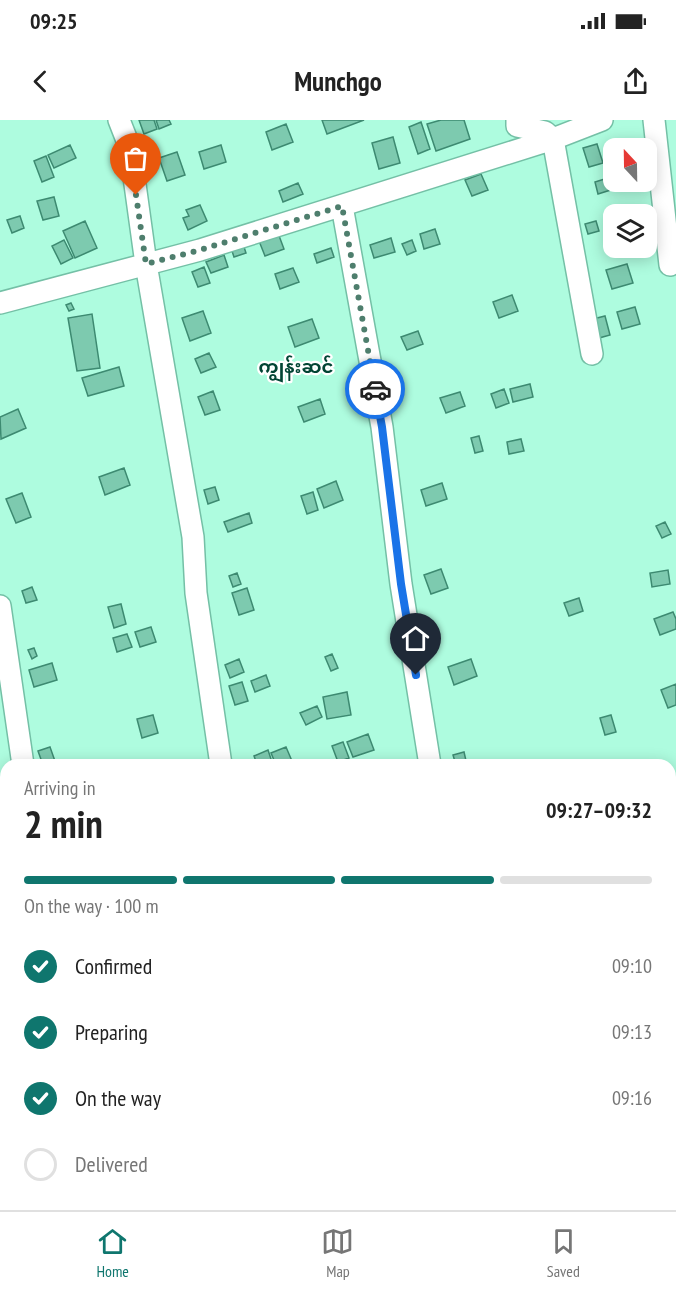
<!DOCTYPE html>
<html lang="en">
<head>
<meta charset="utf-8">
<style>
	:root { --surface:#fff; --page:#f2f2f2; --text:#222; --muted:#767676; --line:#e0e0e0; --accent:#0f766e }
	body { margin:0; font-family:"PT Sans Narrow","Noto Sans Myanmar",sans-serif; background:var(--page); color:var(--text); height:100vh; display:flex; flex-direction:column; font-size:22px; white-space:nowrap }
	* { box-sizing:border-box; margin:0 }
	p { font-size:20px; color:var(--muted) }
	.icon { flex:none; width:33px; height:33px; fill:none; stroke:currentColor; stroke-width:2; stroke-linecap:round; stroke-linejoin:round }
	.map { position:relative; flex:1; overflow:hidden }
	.drawer { position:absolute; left:0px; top:639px; width:676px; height:452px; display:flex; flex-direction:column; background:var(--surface); border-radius:18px 18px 0 0; box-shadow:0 3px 15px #0003 }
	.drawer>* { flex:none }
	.needle { width:39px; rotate:338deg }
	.controls { position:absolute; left:603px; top:18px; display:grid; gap:12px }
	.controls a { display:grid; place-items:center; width:54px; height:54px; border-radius:12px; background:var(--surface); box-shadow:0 3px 15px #0003; font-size:30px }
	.pin { position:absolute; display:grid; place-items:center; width:51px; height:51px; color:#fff; margin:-62px -26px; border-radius:50% 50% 50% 0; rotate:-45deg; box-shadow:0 0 6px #0007 }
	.pin .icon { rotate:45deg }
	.courier { position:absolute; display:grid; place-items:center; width:60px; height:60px; margin:-30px; border:4px solid #1a73e8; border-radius:50%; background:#fff; color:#222; box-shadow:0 2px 8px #0007 }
	.headline em { font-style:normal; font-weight:800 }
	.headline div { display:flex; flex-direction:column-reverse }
	.headline { display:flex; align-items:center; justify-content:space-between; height:102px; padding:0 24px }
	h1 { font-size:39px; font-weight:800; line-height:45px }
	.bar { display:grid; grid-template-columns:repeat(4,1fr); gap:9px 6px; align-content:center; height:72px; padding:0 24px }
	.bar i { height:8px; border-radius:4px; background:var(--line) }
	.bar .selected { background:var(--accent) }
	.bar p { grid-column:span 4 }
	ol { padding:0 24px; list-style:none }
	li { display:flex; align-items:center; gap:18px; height:66px }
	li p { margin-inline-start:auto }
	li .icon { padding:6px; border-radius:50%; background:var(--accent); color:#fff; stroke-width:4 }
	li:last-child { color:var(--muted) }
	li i { width:33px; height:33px; border:3px solid var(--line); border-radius:50% }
	.status { display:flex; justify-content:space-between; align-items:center; height:42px; padding:0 30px; background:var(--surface); direction:ltr }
	.status svg { height:16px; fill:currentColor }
	header { display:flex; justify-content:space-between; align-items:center; height:78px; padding:0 24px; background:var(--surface); font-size:27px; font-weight:800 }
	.tabs { display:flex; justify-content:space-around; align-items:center; height:84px; border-top:2px solid var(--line); background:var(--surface); font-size:16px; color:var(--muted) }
	.tabs a { display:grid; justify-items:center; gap:3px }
	.tabs .selected { color:var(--accent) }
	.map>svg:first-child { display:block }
	.building { fill:#7dcaaf; stroke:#3d8a71; stroke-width:1.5 }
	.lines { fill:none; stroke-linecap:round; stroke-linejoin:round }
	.street-casing { stroke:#74c0a6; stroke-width:24 }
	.street { stroke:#fff; stroke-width:21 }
	.done { stroke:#4e7e6d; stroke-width:6; stroke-dasharray:0 10.8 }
	.route { stroke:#1a73e8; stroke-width:8 }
	.labels { text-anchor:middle; stroke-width:4.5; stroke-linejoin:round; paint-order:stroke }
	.quarter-label { font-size:18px; font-weight:bold; fill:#014534; stroke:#fff }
</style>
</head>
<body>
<div class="status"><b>09:25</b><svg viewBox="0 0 49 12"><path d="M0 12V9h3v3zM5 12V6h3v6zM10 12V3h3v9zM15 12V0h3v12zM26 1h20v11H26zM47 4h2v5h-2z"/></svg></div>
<header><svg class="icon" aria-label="back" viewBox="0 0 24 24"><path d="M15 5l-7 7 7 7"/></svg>Munchgo<svg class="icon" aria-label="share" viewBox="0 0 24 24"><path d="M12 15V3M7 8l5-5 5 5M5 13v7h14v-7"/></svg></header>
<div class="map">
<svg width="676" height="1090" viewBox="0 0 676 1090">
	<rect width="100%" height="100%" fill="#aefcdf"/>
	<path class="building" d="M139,0H154L157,9L144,14Z
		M156,0H169L171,4L159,9Z
		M322,0H364L327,14Z
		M441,0H464L470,19L436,31L427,4Z
		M421,2L430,29L418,34L409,7Z
		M286,4L293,22L272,30L266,12Z
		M393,17L400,43L379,49L372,23Z
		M597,24L603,43L589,47L583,28Z
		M70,25L76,38L54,48L48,35Z
		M221,25L226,42L204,49L199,32Z
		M177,32L185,55L167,61L159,38Z
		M46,36L54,57L42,62L34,41Z
		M481,54L488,70L472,76L465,60Z
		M614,56V62H615L617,68L598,74L595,62Z
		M298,63L303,74L283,82L279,71Z
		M54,77L59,96L43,100L37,81Z
		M200,85L207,101L188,110L183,98L189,96L186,90Z
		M20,96L24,108L12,113L7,100Z
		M85,101L97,128L75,138L63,111Z
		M596,101L599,111L588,114L585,104Z
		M435,109L440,124L424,129L420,114Z
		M278,113L284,129L265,136L259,121Z
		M391,118L395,132L374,138L370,125Z
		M64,120L73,138L61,144L52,126Z
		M412,120L416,131L407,135L402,124Z
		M242,121L246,133L234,137L230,125Z
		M331,128L334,137L317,143L314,134Z
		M224,135L228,147L211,153L206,142Z
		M627,144L633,163L612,169L606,150Z
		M204,147L210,163L198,167L192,152Z
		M293,148L299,162L280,169L275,154Z
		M512,175L518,191L499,198L493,182Z
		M71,183L74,189L69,191L66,185Z
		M635,187L640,204L622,209L617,192Z
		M203,191L211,213L190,221L182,198Z
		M92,194L100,248L77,251L68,198Z
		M605,196L610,215L599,218L593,199Z
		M312,199L319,218L295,227L288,207Z
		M418,211L423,224L407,230L401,217Z
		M209,233L216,247L201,253L195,239Z
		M119,247L124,266L88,276L82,258Z
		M530,264L533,277L513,282L510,269Z
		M504,269L509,283L496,288L491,274Z
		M213,271L220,290L205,295L198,277Z
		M460,272L465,286L446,293L440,278Z
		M320,279L325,294L304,302L298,287Z
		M18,289L26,308L1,319L0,297Z
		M479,316L483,331L475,333L471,318Z
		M521,319L524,331L509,334L507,322Z
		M124,348L130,365L105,375L99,357Z
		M336,361L343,380L324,388L317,369Z
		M442,363L447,379L426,386L421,370Z
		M215,367L219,380L208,384L204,370Z
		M313,372L318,390L307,394L301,376Z
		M22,373L31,397L16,403L6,379Z
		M249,393L252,403L228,412L224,402Z
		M665,402L671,414L662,418L656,406Z
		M441,449L448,468L431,474L424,455Z
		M668,450L670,464L652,467L650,453Z
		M237,453L241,464L233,467L229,456Z
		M32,467L37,480L26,483L22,471Z
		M247,468L254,490L239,495L232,473Z
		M579,478L583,491L569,496L564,483Z
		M121,484L126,504L114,508L108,487Z
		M673,492L676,499V509L660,515L654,499Z
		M151,507L156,522L140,527L135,512Z
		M127,514L132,527L117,532L113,518Z
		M34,528L37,536L32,539L28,530Z
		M332,534L338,548L331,551L325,537Z
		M239,539L244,552L230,558L225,545Z
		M471,539L477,556L454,565L448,547Z
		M52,543L57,560L34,567L29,550Z
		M266,555L270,566L255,572L251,561Z
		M242,562L248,581L235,585L229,566Z
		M676,564V585L668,588L661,570Z
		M347,572L351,595L327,599L323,577Z
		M317,586L322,597L306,605L300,593Z
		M153,595L158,613L142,618L137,599Z
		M611,595L616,612L605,615L600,598Z
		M368,614L374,630L353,637L347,622Z
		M343,622L349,638L338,642L332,626Z
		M50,627L56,644L43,645L38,631Z
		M286,627L292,641L283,645H276L271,633Z
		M268,630L271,639L257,644L254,636Z
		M464,632L467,645H456L453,635Z
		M676,681V696L675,697L671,683Z
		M0,842L5,857L0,859Z"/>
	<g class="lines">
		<g class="street-casing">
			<path id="street" d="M119,0L130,28L146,144L193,417L196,473L221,645
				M517,0V6L545,12L553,19L592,234
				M654,0L670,145
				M342,86L382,307L401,464L430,645
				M0,183L200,130L553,19L602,0
				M0,486L23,645
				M670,832L676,830
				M0,1027L6,1025"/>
		</g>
		<use href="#street" class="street"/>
	</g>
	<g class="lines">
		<path class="done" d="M136,75L146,144L200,130L342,86L375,269"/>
		<path class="route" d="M375,269L382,307L401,464L416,555"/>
	</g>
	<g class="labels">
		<g class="quarter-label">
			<text x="296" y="253">ကျွန်းဆင်</text>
		</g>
	</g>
</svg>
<div class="controls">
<a><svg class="needle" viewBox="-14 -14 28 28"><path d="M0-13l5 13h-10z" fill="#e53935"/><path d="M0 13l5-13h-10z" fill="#767676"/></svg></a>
<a><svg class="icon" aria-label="layers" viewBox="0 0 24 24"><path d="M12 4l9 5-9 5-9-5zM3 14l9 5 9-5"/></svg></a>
</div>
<div class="pin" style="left:136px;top:75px;background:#ea580c"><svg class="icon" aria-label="bag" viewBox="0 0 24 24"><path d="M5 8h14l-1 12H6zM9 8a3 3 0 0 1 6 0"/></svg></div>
<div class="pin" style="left:416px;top:555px;background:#1f2937"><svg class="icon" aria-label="home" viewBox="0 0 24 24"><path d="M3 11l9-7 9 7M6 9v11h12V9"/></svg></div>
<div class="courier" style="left:375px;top:269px"><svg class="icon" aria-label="car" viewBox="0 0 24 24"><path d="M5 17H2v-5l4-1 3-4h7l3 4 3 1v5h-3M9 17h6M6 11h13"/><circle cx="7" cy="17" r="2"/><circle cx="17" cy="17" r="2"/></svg></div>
<section class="drawer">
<div class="headline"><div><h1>2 min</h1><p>Arriving in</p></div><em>09:27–09:32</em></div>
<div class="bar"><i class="selected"></i><i class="selected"></i><i class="selected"></i><i></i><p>On the way · 100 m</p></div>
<ol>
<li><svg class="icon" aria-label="check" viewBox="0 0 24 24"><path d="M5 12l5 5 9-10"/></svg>Confirmed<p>09:10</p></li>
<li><svg class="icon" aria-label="check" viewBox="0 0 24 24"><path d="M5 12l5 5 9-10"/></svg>Preparing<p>09:13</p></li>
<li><svg class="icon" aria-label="check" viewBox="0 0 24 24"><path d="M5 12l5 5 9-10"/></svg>On the way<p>09:16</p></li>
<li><i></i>Delivered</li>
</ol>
</section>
</div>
<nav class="tabs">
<a class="selected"><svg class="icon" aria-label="home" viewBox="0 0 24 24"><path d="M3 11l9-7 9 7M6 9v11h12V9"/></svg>Home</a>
<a><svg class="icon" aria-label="map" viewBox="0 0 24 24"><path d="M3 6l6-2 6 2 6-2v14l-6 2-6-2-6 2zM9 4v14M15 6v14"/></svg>Map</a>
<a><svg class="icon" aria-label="saved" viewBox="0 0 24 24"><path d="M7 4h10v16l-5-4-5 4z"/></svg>Saved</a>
</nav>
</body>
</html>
